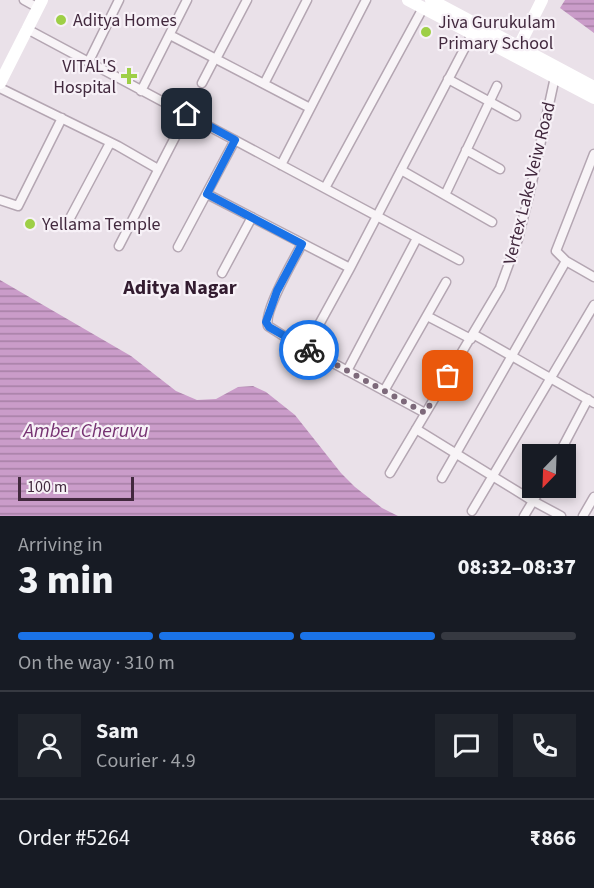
<!DOCTYPE html>
<html lang="en">
<head>
<meta charset="utf-8">
<style>
	:root { --surface:#171b24; --page:#20242c; --text:#f1f3f6; --muted:#9ea1a6; --line:#363941; --accent:#1a73e8 }
	body { margin:0; font-family:"Source Sans 3",sans-serif; background:var(--page); color:var(--text); height:100vh; display:flex; flex-direction:column; font-size:22px; white-space:nowrap }
	* { box-sizing:border-box; margin:0 }
	p { font-size:20px; color:var(--muted) }
	.icon { flex:none; width:33px; height:33px; fill:none; stroke:currentColor; stroke-width:2; stroke-linecap:round; stroke-linejoin:round }
	.map { position:relative; height:516px; overflow:hidden }
	.details { display:flex; flex-direction:column; background:var(--surface); flex:1 }
	.details>* { flex:none }
	.needle { width:39px; rotate:203deg }
	.buttons { position:absolute; left:522px; top:444px; display:grid; gap:12px }
	.buttons a { display:grid; place-items:center; width:54px; height:54px; border-radius:0px; background:var(--surface); box-shadow:0 3px 9px #0003; font-size:30px }
	.scale { position:absolute; left:18px; bottom:15px; width:116px; box-sizing:border-box; padding-left:6px; border:3px solid #42293e; border-top:0; font-size:16px; line-height:21px; white-space:nowrap; color:#42293e; -webkit-text-stroke:4px #f7f1f7; paint-order:stroke }
	.pin { position:absolute; display:grid; place-items:center; width:51px; height:51px; color:#fff; margin:-26px; border-radius:12px; box-shadow:0 3px 9px #0006 }
	.courier { position:absolute; display:grid; place-items:center; width:60px; height:60px; margin:-30px; border:4px solid #1a73e8; border-radius:50%; background:#fff; color:#222; box-shadow:0 2px 8px #0007 }
	.summary em { font-style:normal; font-weight:800 }
	.summary div { display:flex; flex-direction:column-reverse }
	.summary { display:flex; align-items:center; justify-content:space-between; height:102px; padding:0 18px }
	h1 { font-size:39px; font-weight:800; line-height:45px }
	.bar { display:grid; grid-template-columns:repeat(4,1fr); gap:9px 6px; align-content:center; height:72px; padding:0 18px }
	.bar i { height:8px; border-radius:4px; background:var(--line) }
	.bar .current { background:var(--accent) }
	.bar p { grid-column:span 4 }
	.line { display:flex; align-items:center; gap:15px; padding:0 18px; border-top:2px solid var(--line) }
	.line div { flex:1 }
	.round { display:grid; place-items:center; flex:none; width:63px; height:63px; border-radius:0px; background:var(--page) }
	.map>svg:first-child { display:block }
	.water { fill:url(#water-rules) }
	.lines { fill:none; stroke-linecap:round; stroke-linejoin:round }
	.street-casing { stroke:#b4a6b2; stroke-width:11 }
	.street { stroke:#f8f4f7; stroke-width:8 }
	.secondary { stroke:#fff; stroke-width:12 }
	.done { stroke:#7d697a; stroke-width:6; stroke-dasharray:0 10.8 }
	.route { stroke:#1a73e8; stroke-width:8 }
	.poi-dot { fill:#9ecf46; stroke:#f7f1f7; stroke-width:2 }
	.labels { text-anchor:middle; stroke-width:4.5; stroke-linejoin:round; paint-order:stroke }
	.poi-label { font-size:18px; fill:#42293e; stroke:#f7f1f7; text-anchor:start }
	.street-label { font-size:18px; fill:#42293e; stroke:#f7f1f7 }
	.neighbourhood-label { font-size:20px; font-weight:bold; fill:#321b2f; stroke:#f7f1f7 }
	.water-label { font-size:20px; font-style:italic; fill:#763372; stroke:#f7f1f7 }
</style>
</head>
<body>
<div class="map">
<svg width="594" height="516" viewBox="0 0 594 516">
	<defs>
		<pattern id="water-rules" width="6" height="5" patternUnits="userSpaceOnUse" patternTransform="scale(1.5)"><rect width="6" height="5" fill="#ca9cc9"/><path d="M0 2.5h6" fill="none" stroke="#a67fa5"/></pattern>
	</defs>
	<rect width="100%" height="100%" fill="#eae1e9"/>
	<path class="water" d="M565,0H594V33L560,8Z
		M0,280L131,356L176,391L197,400L216,399L238,387L253,386L266,392L295,415L341,473L355,487L382,508L398,516H0Z"/>
	<g class="lines">
		<g class="street-casing">
			<path id="street" d="M24,0L33,5
				M27,29L459,260
				M170,35L310,108
				M216,59L247,0
				M89,61L119,0
				M448,79L516,116
				M202,83L215,58
				M264,84L307,0
				M0,88L118,146L158,169
				M141,91L187,0
				M466,150L500,169
				M594,154L556,251L566,261L594,277
				M281,165L366,0
				M401,170L492,222
				M325,188L423,8
				M207,194L350,268
				M445,195L497,86
				M0,200L18,206L62,118
				M69,220L110,143
				M302,244C294,259 263,312 268,326L287,338L425,413
				M119,246L187,114
				M178,247L235,140
				M222,273L252,217
				M427,316L471,339
				M473,334L594,403
				M298,363L350,268L472,34
				M347,371L417,238
				M384,391L446,282
				M416,429L533,501L561,516
				M559,454L588,399
				M390,473L500,288L518,239L531,187L555,77
				M442,478L566,261
				M472,511L594,305
				M524,516L541,488
				M583,516L594,497"/>
		</g>
		<use href="#street" class="street"/>
		<path class="secondary" d="M408,0L594,98
			M431,0L594,87
			M519,46L542,0
			M0,83L42,0"/>
	</g>
	<g class="lines">
		<path class="done" d="M309,350L425,413L448,376"/>
		<path class="route" d="M187,114L235,140L207,194L302,244L277,291L266,322L269,327L309,350"/>
	</g>
	<g class="poi-dot">
		<circle cx="61" cy="20" r="6"/>
		<circle cx="426" cy="32" r="6"/>
		<path d="M126 67h6v6h6v6h-6v6h-6v-6h-6v-6h6z"/>
		<circle cx="30" cy="224" r="6"/>
	</g>
	<g class="labels">
		<g class="poi-label">
			<text x="73" y="26">Aditya Homes</text>
			<text x="438" y="28">Jiva Gurukulam<tspan x="438" dy="21">Primary School</tspan></text>
			<text x="116" y="72" text-anchor="end">VITAL'S<tspan x="116" dy="21">Hospital</tspan></text>
			<text x="42" y="230">Yellama Temple</text>
		</g>
		<g class="street-label">
			<text transform="translate(529 183) rotate(-76)" y="6">Vertex Lake Veiw Road</text>
		</g>
		<g class="neighbourhood-label">
			<text x="180" y="294">Aditya Nagar</text>
		</g>
		<g class="water-label">
			<text x="86" y="437">Amber Cheruvu</text>
		</g>
	</g>
</svg>
<div class="buttons">
<a><svg class="needle" viewBox="-14 -14 28 28"><path d="M0-13l5 13h-10z" fill="#e53935"/><path d="M0 13l5-13h-10z" fill="#9ea1a6"/></svg></a>
</div>
<div class="scale">100 m</div>
<div class="pin" style="left:448px;top:376px;background:#ea580c"><svg class="icon" aria-label="bag" viewBox="0 0 24 24"><path d="M5 8h14l-1 12H6zM9 8a3 3 0 0 1 6 0"/></svg></div>
<div class="pin" style="left:187px;top:114px;background:#1f2937"><svg class="icon" aria-label="home" viewBox="0 0 24 24"><path d="M3 11l9-7 9 7M6 9v11h12V9"/></svg></div>
<div class="courier" style="left:309px;top:350px"><svg class="icon" aria-label="bike" viewBox="0 0 24 24"><circle cx="6" cy="16" r="4"/><circle cx="18" cy="16" r="4"/><path d="M6 16l4-8h5l3 8M10 8l3 8H6M13 5h3"/></svg></div>
</div>
<section class="details">
<div class="summary"><div><h1>3 min</h1><p>Arriving in</p></div><em>08:32–08:37</em></div>
<div class="bar"><i class="current"></i><i class="current"></i><i class="current"></i><i></i><p>On the way · 310 m</p></div>
<div class="line" style="height:108px"><a class="round"><svg class="icon" aria-label="person" viewBox="0 0 24 24"><circle cx="12" cy="8" r="4"/><path d="M4 21q1-7 8-7t8 7"/></svg></a><div><b>Sam</b><p>Courier · 4.9</p></div><a class="round"><svg class="icon" aria-label="chat" viewBox="0 0 24 24"><path d="M4 5h16v11H9l-5 4z"/></svg></a><a class="round"><svg class="icon" aria-label="phone" viewBox="0 0 24 24"><path d="M5 4h4l2 5-3 2q2 4 5 5l2-3 5 2v4C11 20 4 13 5 4z"/></svg></a></div>
<div class="line" style="height:78px"><div>Order #5264</div><b>₹866</b></div>
</section>
</body>
</html>
